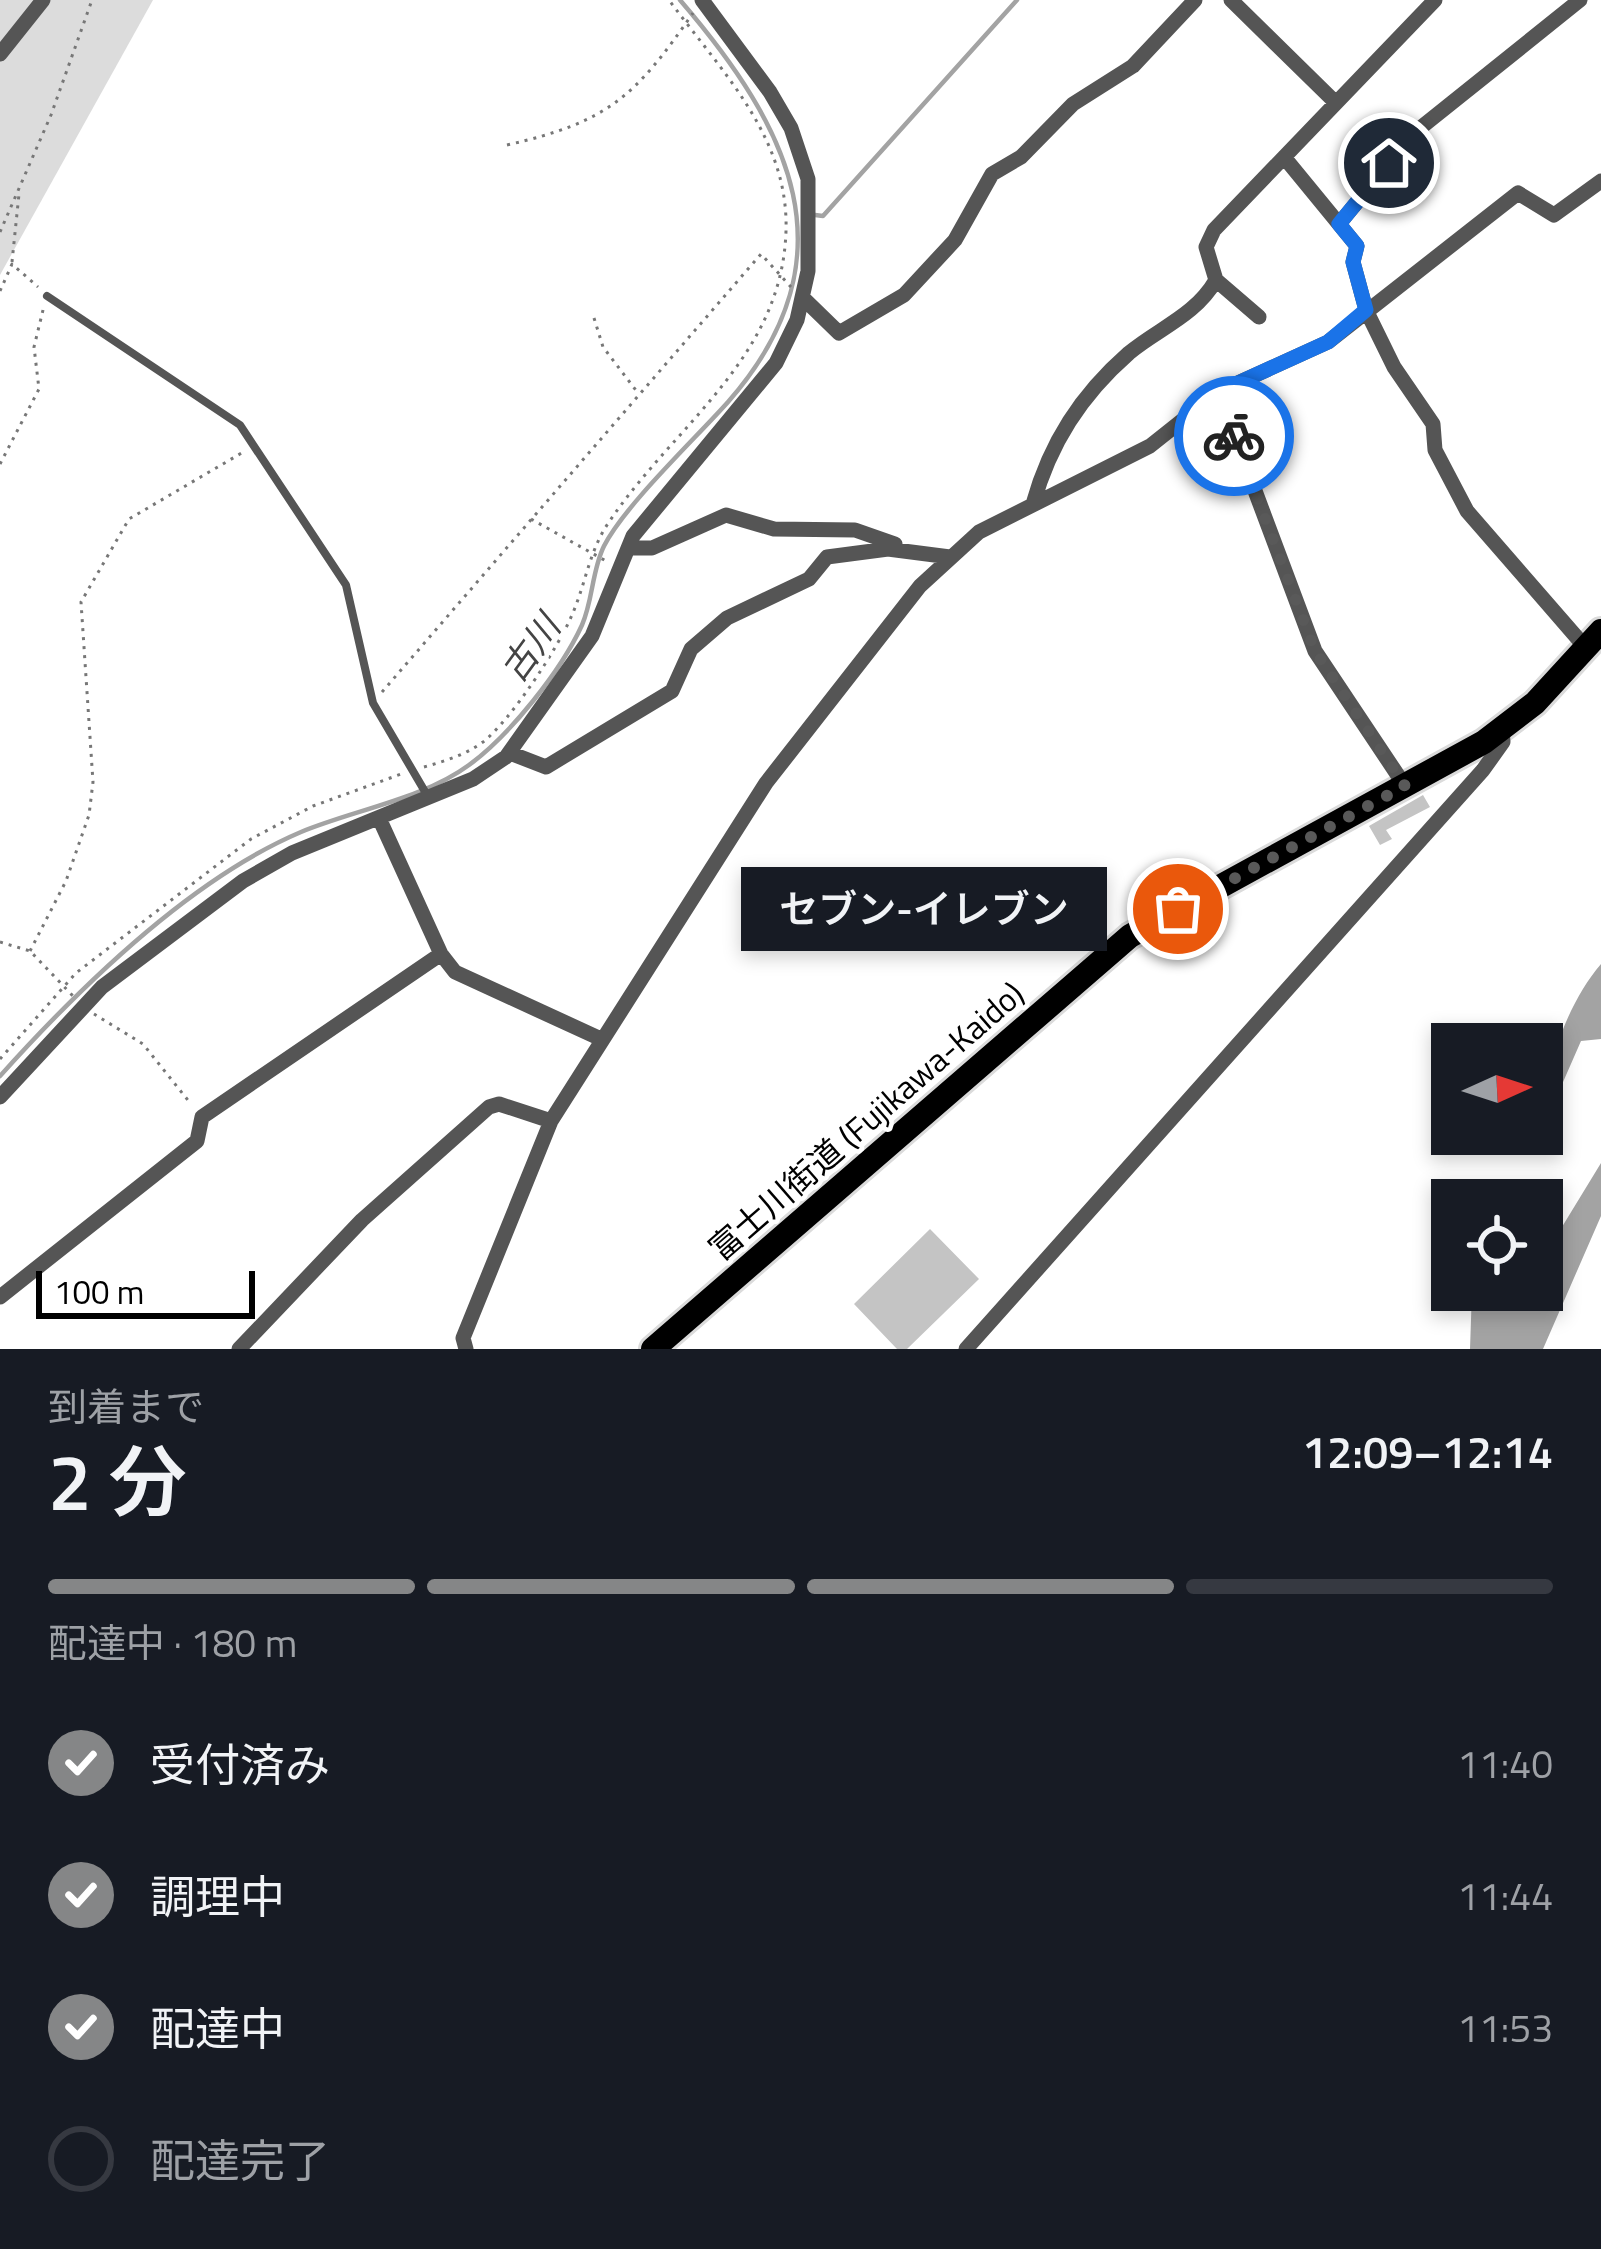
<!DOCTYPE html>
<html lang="ja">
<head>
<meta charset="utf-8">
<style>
	:root { --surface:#171b24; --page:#242831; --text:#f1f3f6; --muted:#9ea1a6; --line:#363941; --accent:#858687 }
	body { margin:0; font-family:"Titillium Web","Noto Sans JP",sans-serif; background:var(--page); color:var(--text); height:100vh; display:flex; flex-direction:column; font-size:45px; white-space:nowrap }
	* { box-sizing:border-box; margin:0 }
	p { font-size:39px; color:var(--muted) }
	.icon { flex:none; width:66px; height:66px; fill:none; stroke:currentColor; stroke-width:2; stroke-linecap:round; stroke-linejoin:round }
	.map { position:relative; height:1349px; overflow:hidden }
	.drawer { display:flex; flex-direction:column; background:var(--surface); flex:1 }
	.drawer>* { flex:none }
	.needle { width:78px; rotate:87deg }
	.tools { position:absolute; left:1431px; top:1023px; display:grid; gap:24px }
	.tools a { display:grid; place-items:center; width:132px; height:132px; border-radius:0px; background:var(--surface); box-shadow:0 6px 18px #0003; font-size:60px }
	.scale { position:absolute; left:36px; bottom:30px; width:219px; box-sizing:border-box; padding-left:12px; border:6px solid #000; border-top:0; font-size:33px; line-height:42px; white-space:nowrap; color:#000; -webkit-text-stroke:9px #fff; paint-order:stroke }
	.pin { position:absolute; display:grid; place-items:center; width:102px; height:102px; color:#fff; margin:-51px; border:6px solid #fff; border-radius:50%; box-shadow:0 3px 12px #0007 }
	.courier { position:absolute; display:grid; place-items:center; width:120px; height:120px; margin:-60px; border:9px solid #1a73e8; border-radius:50%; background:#fff; color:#222; box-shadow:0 3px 15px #0007 }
	.bubble { position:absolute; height:84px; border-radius:0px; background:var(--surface); box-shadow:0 6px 18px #0003; font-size:39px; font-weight:600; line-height:84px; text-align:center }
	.headline em { font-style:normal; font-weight:600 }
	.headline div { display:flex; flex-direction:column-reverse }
	.headline { display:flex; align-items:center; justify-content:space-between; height:204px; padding:0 48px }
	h1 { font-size:78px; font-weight:600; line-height:90px }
	.bar { display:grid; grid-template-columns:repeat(4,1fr); gap:18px 12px; align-content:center; height:144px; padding:0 48px }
	.bar i { height:15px; border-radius:9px; background:var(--line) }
	.bar .selected { background:var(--accent) }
	.bar p { grid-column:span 4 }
	ol { padding:0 48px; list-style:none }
	li { display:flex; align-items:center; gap:36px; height:132px }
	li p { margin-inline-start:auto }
	li .icon { padding:12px; border-radius:50%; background:var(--accent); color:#fff; stroke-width:4 }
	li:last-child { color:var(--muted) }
	li i { width:66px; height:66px; border:6px solid var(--line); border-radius:50% }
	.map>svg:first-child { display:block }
	.green { fill:#dcdcdc }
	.water { fill:#a3a3a3 }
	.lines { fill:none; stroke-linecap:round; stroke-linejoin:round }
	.stream { stroke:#a3a3a3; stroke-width:4.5 }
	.building { fill:#c4c4c4 }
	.primary-casing { stroke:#dbdbdb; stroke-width:30 }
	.path { stroke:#777; stroke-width:3; stroke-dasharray:3 6; stroke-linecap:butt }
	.lane { stroke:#555; stroke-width:8 }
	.street { stroke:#555; stroke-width:15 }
	.primary { stroke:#000; stroke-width:24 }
	.done { stroke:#595959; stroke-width:12; stroke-dasharray:0 21.6 }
	.route { stroke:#1a73e8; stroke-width:15 }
	.labels { text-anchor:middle; stroke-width:9; stroke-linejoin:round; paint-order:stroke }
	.street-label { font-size:33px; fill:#000; stroke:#fff }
	.water-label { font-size:36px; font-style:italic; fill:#444; stroke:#fff }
</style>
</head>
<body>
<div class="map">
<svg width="1601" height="1349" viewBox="0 0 1601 1349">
	<rect width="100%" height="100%" fill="#fff"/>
	<path class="green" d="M0,0H153L0,275Z"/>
	<path class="water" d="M1601,964V1039L1581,1041L1542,1130C1542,1076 1565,1006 1601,964Z
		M1601,1163V1216L1543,1349H1470L1472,1290H1526L1528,1296L1531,1290H1542L1543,1258Z"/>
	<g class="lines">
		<path class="stream" d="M815,215L823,216L1017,0
			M0,1076C80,987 190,879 301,832C354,810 423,799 469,765C510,735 561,671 582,625C593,600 592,570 604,546C625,505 695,439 728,402C856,256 789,127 680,0"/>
	</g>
	<path class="building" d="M1423,795L1430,807L1386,830L1392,839L1380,845L1369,826Z
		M930,1229L979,1279L907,1349H897L854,1304Z"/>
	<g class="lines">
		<g class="primary-casing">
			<path id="primary" d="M653,1349L1130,936L1484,742L1535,703L1601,631"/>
		</g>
		<path class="path" d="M507,145C608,122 635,97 693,13
			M0,232L51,115L92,0
			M12,262L19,194
			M0,291L12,264L38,287
			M594,318L603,347L638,393
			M0,464L39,389L34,347L43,310
			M531,519L606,561
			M382,692L761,254L791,287
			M424,767C445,761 465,755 483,742C511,720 558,648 572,615C586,583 589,551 609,522C674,425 782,359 786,231C789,137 721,71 669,0
			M0,942L30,951L73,996
			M30,951L66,881L89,815L93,782L81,602L129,519L245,451
			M94,1014L143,1044L191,1104
			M0,1059L76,973L251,839L313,806L404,773"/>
		<path class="lane" d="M47,296L240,425L346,585L373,703L427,795"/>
		<path class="street" d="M1231,0L1335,102
			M0,54L43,0
			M1284,157L1357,246L1353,262L1366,310L1394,367L1433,424L1435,450L1467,511L1586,648
			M1339,224L1414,133L1580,0
			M1216,280L1259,317
			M802,297L839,333L904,295L955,240L992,174L1021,157L1073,104L1133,66L1195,0
			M1218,392L1315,651L1405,786
			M1033,504C1050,443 1081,395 1129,353C1159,328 1195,316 1216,280L1206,247L1214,230L1435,0
			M628,548H652L726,515L774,529L855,530L895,544
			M515,755L546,767L672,691L691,649L727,618L809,579L827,557L888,549L950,557
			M379,818L441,954L455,972L601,1039
			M0,1097L102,987L243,881L292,853L473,779L506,757L592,636L633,536L776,363L797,320L808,271V179L791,128L770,92L702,0
			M0,1297L197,1141L202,1117L441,954
			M239,1349L362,1220L489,1107L499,1104L551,1121
			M466,1349L463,1338L551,1121L766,783L920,586L979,532L1150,446L1218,392L1328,342L1518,193L1554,215L1601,181
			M966,1349L1483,770L1503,742L1502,729"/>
		<use href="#primary" class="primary"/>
	</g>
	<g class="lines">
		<path class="done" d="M1178,909L1405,786L1315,651L1234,436"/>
		<path class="route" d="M1234,436L1218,392L1328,342L1366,310L1353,262L1357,246L1339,224L1389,163"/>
	</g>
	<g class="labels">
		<g class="street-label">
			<text transform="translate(866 1121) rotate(-41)" y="12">富士川街道 (Fujikawa-Kaido)</text>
		</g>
		<g class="water-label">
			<text transform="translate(530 648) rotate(-54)" y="13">古川</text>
		</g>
	</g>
</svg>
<div class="tools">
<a><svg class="needle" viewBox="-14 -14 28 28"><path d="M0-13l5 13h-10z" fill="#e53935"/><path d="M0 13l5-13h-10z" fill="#9ea1a6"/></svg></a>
<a><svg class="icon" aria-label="locate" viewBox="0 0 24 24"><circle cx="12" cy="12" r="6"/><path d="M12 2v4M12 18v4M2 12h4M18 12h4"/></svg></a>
</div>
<div class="scale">100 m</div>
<div class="pin" style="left:1178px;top:909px;background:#ea580c"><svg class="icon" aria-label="bag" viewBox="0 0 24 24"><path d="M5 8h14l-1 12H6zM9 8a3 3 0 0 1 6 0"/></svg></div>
<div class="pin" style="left:1389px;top:163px;background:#1f2937"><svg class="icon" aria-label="home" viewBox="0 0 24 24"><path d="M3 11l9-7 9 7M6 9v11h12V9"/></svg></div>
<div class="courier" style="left:1234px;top:436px"><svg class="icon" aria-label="bike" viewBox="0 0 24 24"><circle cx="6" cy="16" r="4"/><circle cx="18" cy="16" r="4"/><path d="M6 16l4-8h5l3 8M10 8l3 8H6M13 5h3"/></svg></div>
<div class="bubble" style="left:741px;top:867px;width:366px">セブン-イレブン</div>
</div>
<section class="drawer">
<div class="headline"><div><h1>2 分</h1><p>到着まで</p></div><em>12:09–12:14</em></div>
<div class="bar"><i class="selected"></i><i class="selected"></i><i class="selected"></i><i></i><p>配達中 · 180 m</p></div>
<ol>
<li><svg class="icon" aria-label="check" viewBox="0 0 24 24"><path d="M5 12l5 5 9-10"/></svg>受付済み<p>11:40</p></li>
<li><svg class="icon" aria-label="check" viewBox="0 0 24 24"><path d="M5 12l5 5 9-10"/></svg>調理中<p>11:44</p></li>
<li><svg class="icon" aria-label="check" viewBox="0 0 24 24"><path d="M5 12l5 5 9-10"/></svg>配達中<p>11:53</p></li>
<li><i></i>配達完了</li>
</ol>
</section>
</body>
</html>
